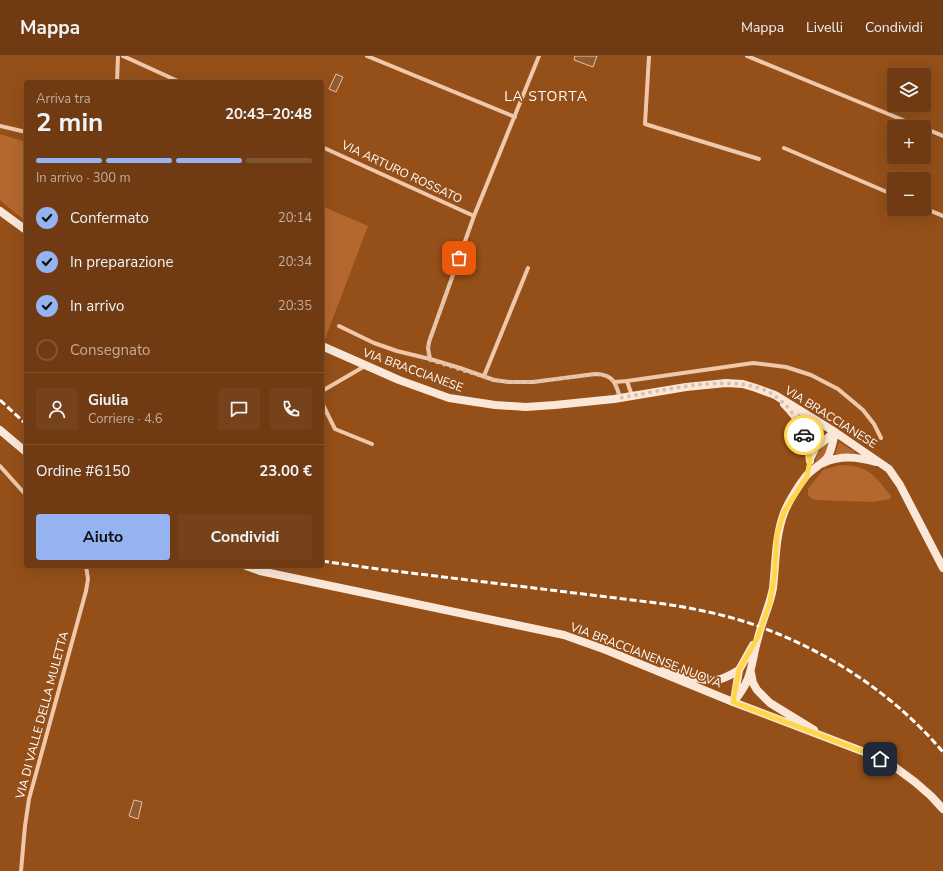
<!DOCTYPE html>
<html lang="it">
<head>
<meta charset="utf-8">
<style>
	:root { --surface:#703b12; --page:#75421b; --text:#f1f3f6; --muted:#c0ad9f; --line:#825532; --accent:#95b2f1 }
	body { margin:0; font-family:"Nunito Sans",sans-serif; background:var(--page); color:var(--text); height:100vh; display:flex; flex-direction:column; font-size:15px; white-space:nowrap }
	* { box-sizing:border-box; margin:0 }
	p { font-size:13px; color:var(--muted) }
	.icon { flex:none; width:22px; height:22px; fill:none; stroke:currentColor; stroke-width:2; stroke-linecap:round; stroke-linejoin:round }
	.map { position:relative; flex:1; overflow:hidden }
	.side { position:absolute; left:24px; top:24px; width:300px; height:488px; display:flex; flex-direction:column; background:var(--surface); border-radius:4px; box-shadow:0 4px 16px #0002,0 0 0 1px var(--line) }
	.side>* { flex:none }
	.fabs { position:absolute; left:887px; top:12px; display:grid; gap:8px }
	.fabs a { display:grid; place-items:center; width:44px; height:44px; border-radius:4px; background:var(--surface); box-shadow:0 4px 16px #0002,0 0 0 1px var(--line); font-size:20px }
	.pin { position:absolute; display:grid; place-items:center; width:34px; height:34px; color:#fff; margin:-17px; border-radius:8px; box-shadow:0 2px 6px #0006 }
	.courier { position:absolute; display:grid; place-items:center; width:40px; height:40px; margin:-20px; border:3px solid #ffd54a; border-radius:50%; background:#fff; color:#222; box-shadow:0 1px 5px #0007 }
	.head em { font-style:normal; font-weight:700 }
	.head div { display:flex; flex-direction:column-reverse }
	.head { display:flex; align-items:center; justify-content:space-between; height:68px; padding:0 12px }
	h1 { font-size:26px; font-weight:700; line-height:30px }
	.bar { display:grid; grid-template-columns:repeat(4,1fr); gap:6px 4px; align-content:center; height:48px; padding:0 12px }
	.bar i { height:5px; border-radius:3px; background:var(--line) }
	.bar .active { background:var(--accent) }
	.bar p { grid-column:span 4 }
	.line { display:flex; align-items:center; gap:10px; padding:0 12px; border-top:1px solid var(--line) }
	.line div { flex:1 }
	.round { display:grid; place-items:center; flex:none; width:42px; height:42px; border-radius:4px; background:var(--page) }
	ol { padding:0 12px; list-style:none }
	li { display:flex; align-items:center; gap:12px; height:44px }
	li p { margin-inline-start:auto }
	li .icon { padding:4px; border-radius:50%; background:var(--accent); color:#111; stroke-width:4 }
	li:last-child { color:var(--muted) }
	li i { width:22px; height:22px; border:2px solid var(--line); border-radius:50% }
	.cta { display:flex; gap:8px; margin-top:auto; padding:8px 12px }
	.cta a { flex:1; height:46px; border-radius:4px; background:var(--accent); color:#111; font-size:16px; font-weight:700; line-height:46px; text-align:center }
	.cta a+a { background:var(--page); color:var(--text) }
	header { display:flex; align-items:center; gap:24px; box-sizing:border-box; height:56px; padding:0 20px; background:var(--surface); border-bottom:1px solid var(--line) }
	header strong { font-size:19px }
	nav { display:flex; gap:22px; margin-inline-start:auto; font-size:14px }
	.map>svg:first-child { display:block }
	.green { fill:#b4682e }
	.water { fill:#8f5d34; stroke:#f3bf9b }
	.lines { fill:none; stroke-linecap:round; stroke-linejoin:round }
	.street { stroke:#f1c7a9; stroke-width:4 }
	.secondary { stroke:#fbe7d7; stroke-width:8 }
	.rail { stroke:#fff; stroke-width:3; stroke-dasharray:7 3; stroke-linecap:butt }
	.done { stroke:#dac1ae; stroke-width:4; stroke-dasharray:0 7.2 }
	.route { stroke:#ffd54a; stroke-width:5 }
	.labels { text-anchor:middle; stroke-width:3.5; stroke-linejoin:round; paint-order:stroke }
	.street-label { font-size:12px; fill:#fff; stroke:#954f18 }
	.quarter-label { font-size:14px; letter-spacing:1px; fill:#fff; stroke:#954f18 }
</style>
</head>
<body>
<header>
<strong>Mappa</strong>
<nav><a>Mappa</a><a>Livelli</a><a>Condividi</a></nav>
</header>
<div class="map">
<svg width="943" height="815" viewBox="0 0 943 815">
	<rect width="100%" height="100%" fill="#954f18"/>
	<path class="green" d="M0,78L26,86V166L0,144Z
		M322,150L368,170L325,283L322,282Z
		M808,368L824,378L815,387L807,369Z
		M829,384L831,387L822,402L815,407L818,397Z
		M839,386L855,396V397L854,399L835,398Z
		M840,409C869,409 875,420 891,440L890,443L873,446L815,444L811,442L808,439V433L823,414Z"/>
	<path class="water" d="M575,0H597L593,11L574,4Z
		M336,18L343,21L336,36L329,33Z
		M134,744L142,746L138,763L129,760Z"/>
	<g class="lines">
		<path class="street" d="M123,0L180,26
			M367,0L515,61
			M539,0L474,160L429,286L428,292L430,303L460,312L494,324L509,326H533L595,318C613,318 616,327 620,342
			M649,0L645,68L759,103
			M747,0L920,71
			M117,26L118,0
			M0,70L26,76
			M924,72L943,80
			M322,91L474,160
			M784,92L894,139
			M924,152L943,160
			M339,270L374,287L397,295L430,303
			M484,320L528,212
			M627,325L753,307L786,311L811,319L838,333L863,354L874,368L881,382
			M615,326L627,325L632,340
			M322,335L365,310
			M322,347L335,373L372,388
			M0,410L26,439
			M21,815L25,770L29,743L86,535L88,523L86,510"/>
		<path class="secondary" d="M0,155L26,174
			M322,290L399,324L449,342L495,349L526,351L555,349L614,343L686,331L726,327L743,328L756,332L775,339L835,376L889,413L900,429L943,512
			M784,348C800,363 808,384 810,405
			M0,374L26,396
			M810,403L816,391L835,376
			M823,407C841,399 858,401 876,406
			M246,510L260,515L564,579L606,594L733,646L867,697L892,709L915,726L931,740L943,753
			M664,613C679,617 701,626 716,624C725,623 732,618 739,614
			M751,617L753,627L757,634L770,647L814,674
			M734,645L739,614L753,589
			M733,646C754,622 750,609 758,582C762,565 770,549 773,532C776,506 775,481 784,457C788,446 799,429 806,420C812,413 821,409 827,402C832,394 833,385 835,376"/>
		<path class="rail" d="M0,344L26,368
			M322,505L378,513L657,547C687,551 717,557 746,566C822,591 891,635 943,696"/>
	</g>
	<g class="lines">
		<path class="done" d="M459,202L429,286L428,295L430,304L494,324L509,326H533L595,318C613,318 616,327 620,342C660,335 741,314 775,340C789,350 798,364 804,379"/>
		<path class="route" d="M804,379L809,395L810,405L807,420L784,456L777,479L774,523L770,546L758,581L739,614L733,646L867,697L880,703"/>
	</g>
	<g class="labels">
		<g class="street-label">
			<text transform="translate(402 116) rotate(25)" y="4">VIA ARTURO ROSSATO</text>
			<text transform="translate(413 314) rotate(20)" y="4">VIA BRACCIANESE</text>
			<text transform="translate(831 361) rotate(32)" y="4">VIA BRACCIANESE</text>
			<text transform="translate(646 599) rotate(21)" y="4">VIA BRACCIANENSE NUOVA</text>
			<text transform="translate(42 659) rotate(-75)" y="4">VIA DI VALLE DELLA MULETTA</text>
		</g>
		<g class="quarter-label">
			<text x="546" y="45">LA STORTA</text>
		</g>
	</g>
</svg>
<div class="fabs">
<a><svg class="icon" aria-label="layers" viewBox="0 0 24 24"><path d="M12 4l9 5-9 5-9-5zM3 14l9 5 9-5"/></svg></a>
<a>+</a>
<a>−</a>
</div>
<div class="pin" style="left:459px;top:202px;background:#ea580c"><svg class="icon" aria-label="bag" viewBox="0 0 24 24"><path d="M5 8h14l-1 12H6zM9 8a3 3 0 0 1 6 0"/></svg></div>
<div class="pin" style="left:880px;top:703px;background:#1f2937"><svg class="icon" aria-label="home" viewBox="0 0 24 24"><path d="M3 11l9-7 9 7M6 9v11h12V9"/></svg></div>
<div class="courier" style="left:804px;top:379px"><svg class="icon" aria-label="car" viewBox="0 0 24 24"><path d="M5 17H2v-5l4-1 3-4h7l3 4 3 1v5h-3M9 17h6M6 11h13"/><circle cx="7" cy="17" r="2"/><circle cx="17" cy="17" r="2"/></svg></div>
<section class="side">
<div class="head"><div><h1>2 min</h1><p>Arriva tra</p></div><em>20:43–20:48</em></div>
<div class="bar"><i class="active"></i><i class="active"></i><i class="active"></i><i></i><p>In arrivo · 300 m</p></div>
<ol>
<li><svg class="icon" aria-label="check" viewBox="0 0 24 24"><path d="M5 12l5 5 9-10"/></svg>Confermato<p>20:14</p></li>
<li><svg class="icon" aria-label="check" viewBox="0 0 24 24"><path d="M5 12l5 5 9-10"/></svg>In preparazione<p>20:34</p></li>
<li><svg class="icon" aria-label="check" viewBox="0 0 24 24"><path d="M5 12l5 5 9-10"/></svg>In arrivo<p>20:35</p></li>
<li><i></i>Consegnato</li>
</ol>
<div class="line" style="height:72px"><a class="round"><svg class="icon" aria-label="person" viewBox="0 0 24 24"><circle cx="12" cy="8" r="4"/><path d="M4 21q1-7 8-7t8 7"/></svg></a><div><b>Giulia</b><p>Corriere · 4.6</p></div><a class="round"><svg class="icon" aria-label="chat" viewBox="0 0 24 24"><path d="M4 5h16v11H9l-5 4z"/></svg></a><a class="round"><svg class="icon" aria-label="phone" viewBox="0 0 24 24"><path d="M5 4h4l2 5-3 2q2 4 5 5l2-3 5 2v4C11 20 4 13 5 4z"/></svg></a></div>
<div class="line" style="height:52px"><div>Ordine #6150</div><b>23.00 €</b></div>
<div class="cta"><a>Aiuto</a><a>Condividi</a></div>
</section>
</div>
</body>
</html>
